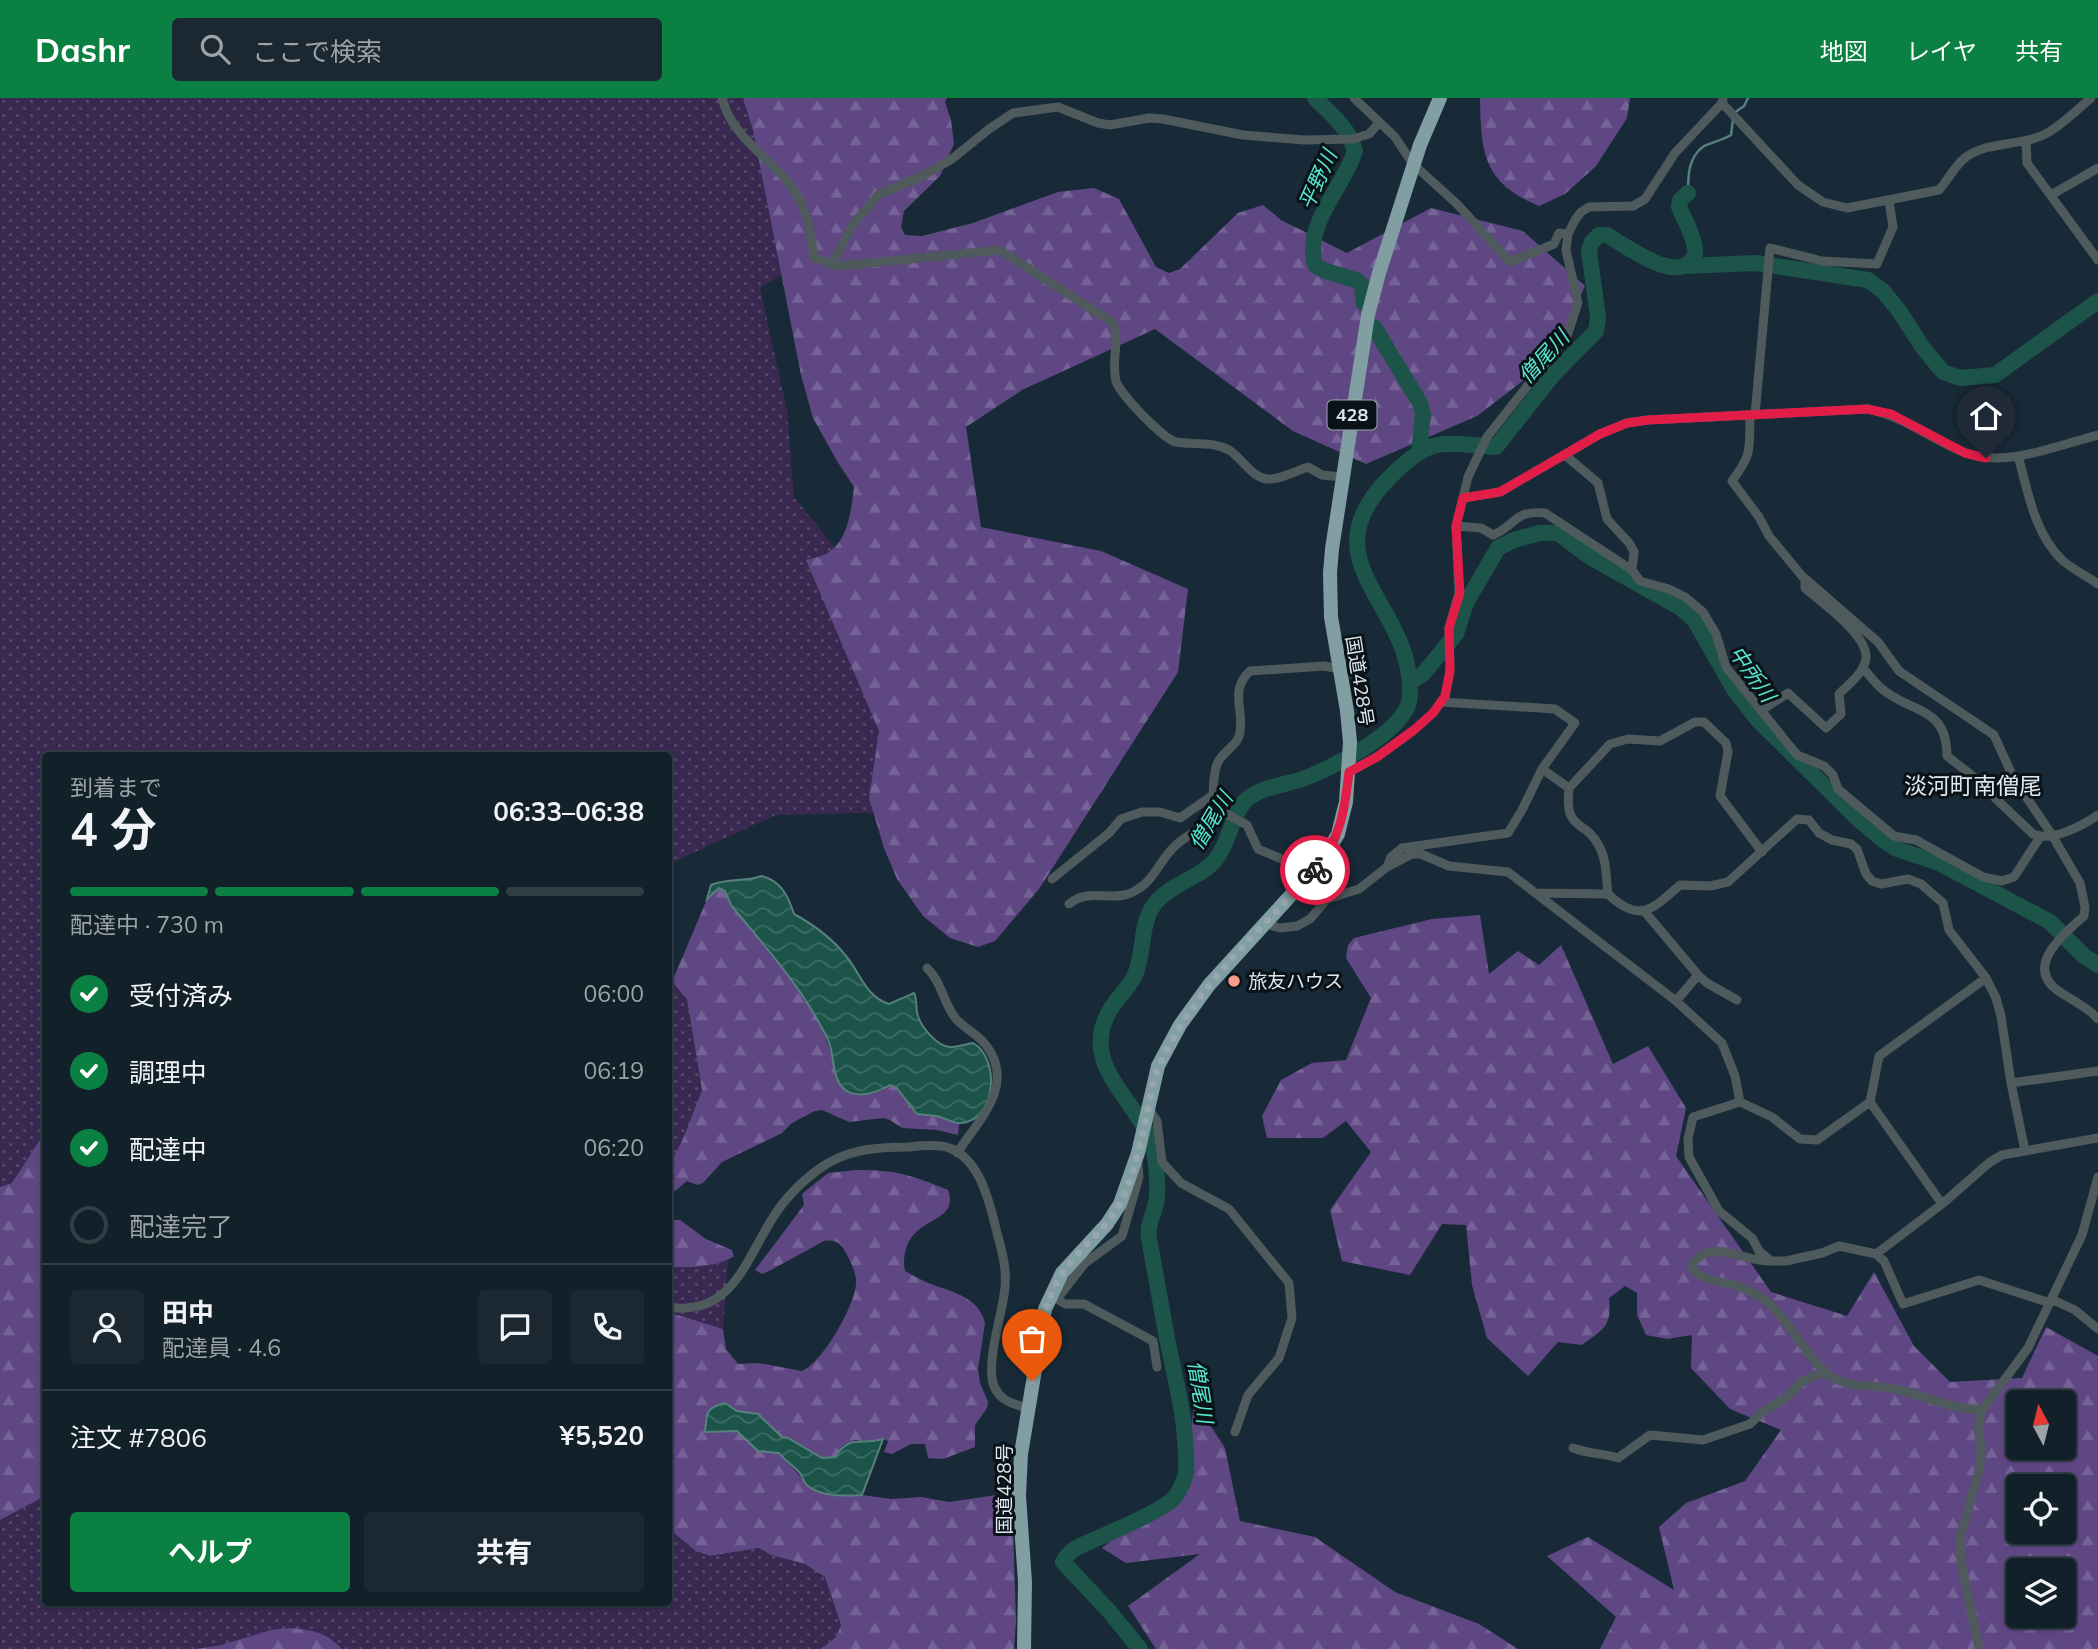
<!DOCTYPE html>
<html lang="ja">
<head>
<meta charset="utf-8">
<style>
	:root { --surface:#122029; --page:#1b2831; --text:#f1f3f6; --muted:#9ca3a8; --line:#313e46; --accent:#0b8043 }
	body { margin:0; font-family:Mulish,"Noto Sans JP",sans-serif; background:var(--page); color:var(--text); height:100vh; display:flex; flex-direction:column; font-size:26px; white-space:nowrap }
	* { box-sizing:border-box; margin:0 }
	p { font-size:23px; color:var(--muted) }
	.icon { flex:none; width:38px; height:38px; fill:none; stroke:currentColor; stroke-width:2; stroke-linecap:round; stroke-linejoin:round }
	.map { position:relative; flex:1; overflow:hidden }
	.details { position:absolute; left:42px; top:654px; width:630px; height:854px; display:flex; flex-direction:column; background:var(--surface); border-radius:7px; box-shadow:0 2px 5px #0004,0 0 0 2px var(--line) }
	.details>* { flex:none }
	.needle { width:46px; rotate:353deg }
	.fabs { position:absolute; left:2006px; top:1292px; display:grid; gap:14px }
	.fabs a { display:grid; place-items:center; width:70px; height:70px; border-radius:7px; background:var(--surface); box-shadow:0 2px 5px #0004,0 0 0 2px var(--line); font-size:35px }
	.pin { position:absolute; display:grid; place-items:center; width:60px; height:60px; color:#fff; margin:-72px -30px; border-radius:50% 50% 50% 0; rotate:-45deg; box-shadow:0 0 7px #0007 }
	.pin .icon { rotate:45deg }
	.courier { position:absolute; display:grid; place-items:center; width:70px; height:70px; margin:-35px; border:5px solid #e11d48; border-radius:50%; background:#fff; color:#222; box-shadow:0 2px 9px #0007 }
	.headline em { font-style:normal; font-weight:700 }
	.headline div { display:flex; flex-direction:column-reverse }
	.headline { display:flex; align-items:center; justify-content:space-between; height:119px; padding:0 28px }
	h1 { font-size:46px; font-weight:700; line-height:52px }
	.bar { display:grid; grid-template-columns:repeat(4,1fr); gap:10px 7px; align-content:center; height:84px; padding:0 28px }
	.bar i { height:9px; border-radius:5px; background:var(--line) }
	.bar .on { background:var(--accent) }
	.bar p { grid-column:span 4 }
	.line { display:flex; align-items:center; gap:18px; padding:0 28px; border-top:2px solid var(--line) }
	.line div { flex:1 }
	.round { display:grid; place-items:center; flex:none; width:74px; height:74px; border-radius:7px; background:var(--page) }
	ol { padding:0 28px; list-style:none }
	li { display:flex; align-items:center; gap:21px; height:77px }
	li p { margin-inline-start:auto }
	li .icon { padding:7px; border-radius:50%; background:var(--accent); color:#fff; stroke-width:4 }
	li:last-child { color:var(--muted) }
	li i { width:38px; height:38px; border:4px solid var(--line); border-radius:50% }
	.cta { display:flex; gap:14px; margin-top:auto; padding:14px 28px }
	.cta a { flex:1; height:80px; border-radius:7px; background:var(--accent); color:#fff; font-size:28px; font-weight:700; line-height:80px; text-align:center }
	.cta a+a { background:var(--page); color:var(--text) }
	header { display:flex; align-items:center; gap:42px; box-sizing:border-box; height:98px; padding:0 35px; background:var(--accent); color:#fff }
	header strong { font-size:33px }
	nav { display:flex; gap:38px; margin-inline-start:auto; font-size:24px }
	.search { width:490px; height:63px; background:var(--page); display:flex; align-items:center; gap:18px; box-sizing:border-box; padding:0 24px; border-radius:7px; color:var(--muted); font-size:26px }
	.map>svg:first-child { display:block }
	.grass { fill:url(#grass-dots) }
	.forest { fill:url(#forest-firs); fill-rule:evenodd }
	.water { fill:url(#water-waves); stroke:#56807c; stroke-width:2 }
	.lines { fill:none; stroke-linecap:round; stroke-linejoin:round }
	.stream { stroke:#56807c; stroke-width:2.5 }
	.river { stroke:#1c544a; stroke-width:16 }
	.minor { stroke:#4e5a5c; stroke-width:9 }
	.highway { stroke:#819ea3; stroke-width:14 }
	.done { stroke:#97a6af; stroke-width:7; stroke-dasharray:0 12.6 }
	.route { stroke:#e11d48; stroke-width:9 }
	.poi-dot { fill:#f49d8c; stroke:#0a1217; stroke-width:2.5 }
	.labels { text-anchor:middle; stroke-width:6; stroke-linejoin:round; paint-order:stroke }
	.shield { fill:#0a1217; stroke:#9da8af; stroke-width:2 }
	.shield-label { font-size:18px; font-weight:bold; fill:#dce8f0 }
	.street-label { font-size:19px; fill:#dce8f0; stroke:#0a1217 }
	.poi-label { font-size:19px; fill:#dce8f0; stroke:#0a1217; text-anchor:start }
	.water-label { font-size:21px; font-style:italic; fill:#56e9d0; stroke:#0a1217 }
	.quarter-label { font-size:23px; fill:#dce8f0; stroke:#0a1217 }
</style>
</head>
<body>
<header>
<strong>Dashr</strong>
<div class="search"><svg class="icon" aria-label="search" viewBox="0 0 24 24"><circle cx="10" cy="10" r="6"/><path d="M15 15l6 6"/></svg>ここで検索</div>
<nav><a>地図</a><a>レイヤ</a><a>共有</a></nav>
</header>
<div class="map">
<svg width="2098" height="1551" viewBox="0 0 2098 1551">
	<defs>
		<pattern id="grass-dots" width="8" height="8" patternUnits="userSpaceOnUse" patternTransform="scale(1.75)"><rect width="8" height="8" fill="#392951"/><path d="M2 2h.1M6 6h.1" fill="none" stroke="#55486a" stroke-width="1.8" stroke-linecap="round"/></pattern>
		<pattern id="forest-firs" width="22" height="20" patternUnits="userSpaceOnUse" patternTransform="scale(1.75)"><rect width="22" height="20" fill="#5f4784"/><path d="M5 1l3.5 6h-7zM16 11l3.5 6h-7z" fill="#756296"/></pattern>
		<pattern id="water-waves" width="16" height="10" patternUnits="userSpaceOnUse" patternTransform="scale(1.75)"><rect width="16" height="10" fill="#1c544a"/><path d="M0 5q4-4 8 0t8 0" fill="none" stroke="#3c6d64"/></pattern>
	</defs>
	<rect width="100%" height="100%" fill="#182a37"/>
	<path class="grass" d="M0,0H766L812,157L760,190L787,313L794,399L866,488L938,713L776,717L669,766L668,658H46V1505H668L669,1431L696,1453L710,1458L759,1450L771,1457L805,1466L825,1479L841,1527L836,1539L821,1551H342L334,1542L271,1532L221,1547L197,1551H0Z
		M668,868L672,884L687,901L702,992L682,1043L673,1060H669Z
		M728,1163L723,1231L674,1217H669V1169L685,1170Z"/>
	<path class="forest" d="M743,0H947L945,4L951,22L954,46L940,78L904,113L901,129L905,137L922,138L973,125L1058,94L1094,90L1119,101L1156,169L1169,175L1180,171L1238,115L1263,107L1281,122L1347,155L1431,110L1523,133L1585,188L1553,260L1477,318L1366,366L1293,333L1155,231L1022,292L966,329L981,429L1101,453L1188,491L1178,574L1039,791L995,843L978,849L950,840L923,818L897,781L884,750L869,700L879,633L806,462C812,460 822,459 828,455C849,441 851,412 854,389L837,363L813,320L801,277L753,32Z
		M1480,0H1630L1627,20L1596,68L1565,96L1539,108C1483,85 1481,55 1480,0Z
		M719,790L725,793L731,807C773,858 828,912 836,981L878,994L890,987L896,989L917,1016L939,1019L959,1026L958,1037L937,1032L902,1030L890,1022L883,1020L849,1024L822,1012L815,1013L792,1025L782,1035L722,1064L703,1085L697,1087L687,1083L675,1093L669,1090V1060H673L682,1043L702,992L687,901L672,884L707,801Z
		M1480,817L1489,876L1518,853L1539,867L1561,847L1613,966L1648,948L1686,1010L1676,1058L1771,1194L1847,1218L1874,1174L1914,1248L1950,1284L2022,1280L2046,1229L2098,1258V1551H1600L1616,1519L1547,1458L1588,1439L1674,1492L1659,1429L1686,1405L1745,1383L1781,1332L1730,1311L1691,1270L1692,1237L1667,1241L1646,1237L1637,1217V1195L1625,1188L1609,1200C1612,1229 1603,1231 1582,1247L1558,1244L1528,1278L1487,1240L1472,1187L1466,1127L1442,1126L1410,1177L1342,1163L1330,1112L1371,1054L1346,1023L1323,1040H1267L1262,1018L1281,982L1312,965L1346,962L1371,900L1346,860L1348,847L1354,840L1432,821ZM2018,1304H2063V1349H2018ZM2018,1388H2063V1433H2018ZM2018,1472H2063V1517H2018Z
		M45,1034V1398L0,1422V1089L12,1085Z
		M856,1072C897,1072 911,1077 948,1092C960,1125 915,1118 906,1151C904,1159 903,1165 905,1173C914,1178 923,1183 931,1186C952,1194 979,1199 985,1225L978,1271L980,1285L988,1304L987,1310L975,1327V1349L943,1361L928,1360L925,1346H911L892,1356L884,1354L888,1343L883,1341L868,1346L856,1342L843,1347L835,1359L823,1361L788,1340L782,1339L758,1316L737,1313L725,1305L705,1333H738L758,1353L779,1355C788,1367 799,1373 805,1387L848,1398L862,1397L892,1401L921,1399L949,1404L1003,1396L1012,1399L1016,1523L1014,1551H821L836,1539L841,1527L825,1479L805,1466L771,1457L759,1450L710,1458L696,1453L669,1431L668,1368L671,1367L674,1296L669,1295V1217L674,1216L723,1231L726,1251L738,1266L759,1265L802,1273C822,1266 859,1202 856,1181C855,1173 850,1162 846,1155C841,1145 835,1141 824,1143L769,1173L762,1176L755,1172L804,1107L802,1096L828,1075Z
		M669,1122H680L706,1141L732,1152L734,1158C720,1169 686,1170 669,1169Z
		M1195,1304L1225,1350L1240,1423L1315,1439L1395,1494L1479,1526L1518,1551H1156L1128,1508L1200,1456L1126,1465L1102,1450L1181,1388Z
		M291,1530C312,1532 328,1535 342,1551H197L221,1547L271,1532Z"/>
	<path class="water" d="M762,778C782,784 788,798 794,816C814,827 832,840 846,858C861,876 865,898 889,906L914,895C918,903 915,910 918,918C921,929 938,949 950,949C958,949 966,946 973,945C1000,960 997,1022 961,1025C954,1026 947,1021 940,1019C933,1017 925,1017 917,1016L896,989L890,987C878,994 857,1002 844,991C831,979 835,957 828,942C804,891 766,850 731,807L725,793L719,790L707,801L711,787C728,780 745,784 762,778Z
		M725,1305L737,1313L758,1316L782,1339L788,1340L822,1360L835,1359C851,1335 860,1348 883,1341L862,1397C846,1398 821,1399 808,1388C803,1385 803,1378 799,1374C793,1367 787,1365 779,1355L758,1353L737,1333L705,1334C707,1315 705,1310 725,1305Z"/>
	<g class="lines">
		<path class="stream" d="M1734,15L1744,8L1748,0
			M1688,95C1688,78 1688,59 1704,48C1710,45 1723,42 1731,37L1733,21"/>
		<path class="river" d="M1315,0C1330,15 1350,31 1355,53C1343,90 1304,125 1315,167L1323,172L1358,183L1362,187L1364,205
			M1686,168L1755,165L1868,182L1883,193L1900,214L1923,250L1943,274L1960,280L1995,277L2098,203
			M1374,229L1420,305L1423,316L1419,354
			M1410,584L1423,576L1456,536L1466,505L1498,450L1514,442L1539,435H1558L1590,459L1681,510L1695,523L1735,593L1758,622L1858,721L1883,742L1897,751L1939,765L2050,824L2084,858L2098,867
			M1140,1551L1109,1513L1063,1464C1070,1450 1083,1447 1098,1440C1114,1433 1166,1411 1175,1399C1179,1394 1183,1385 1185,1379C1187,1373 1186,1365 1186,1358C1185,1314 1174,1277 1166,1235C1160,1203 1155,1172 1149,1140C1147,1126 1153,1119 1156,1105C1159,1091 1156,1053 1150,1040C1133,1001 1086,969 1105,922C1111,905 1126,894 1134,879C1146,855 1138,824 1157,803C1174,784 1201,780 1216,761C1230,744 1231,717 1246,702C1261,688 1289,687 1308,679C1336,667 1397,637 1408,607C1411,599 1410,586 1409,578C1400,500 1310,459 1390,379C1432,337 1442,345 1496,349L1552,278L1596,233L1598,220L1589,152L1592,144L1599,137H1607C1625,147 1672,183 1690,164C1694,160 1696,156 1695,150C1693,136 1684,121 1679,109L1680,102L1688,95"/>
		<path class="minor" d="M722,0C733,43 775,61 797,97C808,115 811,139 814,160L840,168L1000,152L1113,225C1120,244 1111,264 1116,283C1119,295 1164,342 1176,344C1193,347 1212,343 1229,352C1242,360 1251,379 1267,381C1279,382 1296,373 1308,369L1322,377L1342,379
			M1354,0L1395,39L1413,66L1457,106L1510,164L1554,146L1559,135L1568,136
			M1722,5L1798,87L1823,104L1847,110L1939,92C1948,82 1955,67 1966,59C1990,42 2024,49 2049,34C2064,25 2078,11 2091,0
			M2026,43L2027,65L2098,162
			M2051,97L2098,70
			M832,167L852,128L878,97L922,78L952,61L989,31L1013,15L1058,9L1098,25L1110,27L1149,20L1163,21L1243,37L1304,42L1353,41L1369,36L1379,25
			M1750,317C1749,352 1753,355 1732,383L1759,419L1769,438L1802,478L1878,544L1899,573L1994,637L2014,681L2052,737L2080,785L2085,809L2084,818C2063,836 2025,868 2057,892C2071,902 2087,908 2098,921
			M1755,317L1770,150L1822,163L1877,166L1893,129L1889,103
			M1565,357L1598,385L1607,421L1630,446L1634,454L1632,472
			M2018,358C2028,393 2034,435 2062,462C2072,471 2087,478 2098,486
			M1463,400L1500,394L1600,336L1627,325L1648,322L1867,311C1908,319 1930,342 1966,355C2007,370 2058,347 2098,337
			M1456,428L1481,430L1493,437C1517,427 1513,412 1545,415L1632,472L1640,483L1669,491L1685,499L1703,514L1716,536L1726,569L1797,657L1824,668L1833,677L1838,691L1894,738L1916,742L1983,779L2002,783L2014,779L2040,739
			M1863,570C1869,577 1875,585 1882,591C1912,616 1947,608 1947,658L1988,690L1995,700L2033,736C2052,744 2082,728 2098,717
			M1441,604L1555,611L1575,625L1542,671
			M1762,612L1788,595L1826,630L1841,616L1839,596C1849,586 1864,575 1866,560C1868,537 1821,504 1805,490V481
			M1349,674L1377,659L1414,632L1433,615L1445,599L1450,573L1449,530L1459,495L1456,428L1468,379L1487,339L1567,238L1578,205L1566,152L1568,136L1575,122L1581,114L1589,109L1633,108L1645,101L1675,55L1722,5L1723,0
			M1569,690C1564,735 1585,720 1599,748C1607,762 1606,781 1608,796
			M1213,697L1225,715L1247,727L1258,751L1284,762L1308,779L1327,801
			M1387,769L1391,759L1402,750L1508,735L1522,712L1542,671L1569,690L1610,646L1628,641L1660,643L1695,624H1704L1726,645L1728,654L1720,698L1762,754
			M1052,781L1109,735L1121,721L1142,714H1160L1180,720L1213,697C1214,686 1213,674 1218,664C1223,653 1239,647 1240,634C1244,610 1229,593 1250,573L1324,568L1340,571
			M1535,795L1608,796C1639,826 1653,811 1680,787L1710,788L1728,784L1797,721L1809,722L1819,735L1832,742L1851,746L1857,751L1866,776L1872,783L1881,786L1908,781L1921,786L1943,805L1949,832L1986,880L1996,900L2001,918L2011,985L2025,1053
			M1069,806C1090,789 1108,804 1131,795C1155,784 1157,765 1175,748C1189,735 1208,726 1225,715
			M1645,814L1698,877L1707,885L1737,902
			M1265,826L1280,830L1297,828L1310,821L1327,801L1359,791L1387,769L1412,756H1421L1449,768L1508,774L1676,903L1722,945L1735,978L1740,1004
			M927,870C942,884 943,905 956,921C966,932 980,937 988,950C1015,989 977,1024 957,1055
			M1676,903L1698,877
			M2011,985L2098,973
			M1870,1004L1942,1106
			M1148,1010L1157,1023L1162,1064L1181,1085L1229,1111L1289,1185L1292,1220L1279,1260L1248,1297L1235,1334
			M1876,1156L1942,1106L1990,1064L2002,1057L2098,1040
			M1771,1163H1786L1822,1155L1839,1148L1876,1156L1884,1163L1903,1206L1979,1182L2050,1205
			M1052,1198L1065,1206H1084L1153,1243L1157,1269
			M1057,1201L1085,1165L1122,1138L1139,1079L1138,1066
			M2051,1201L2075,1212L2098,1231
			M668,1209C731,1219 745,1164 772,1121C783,1103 801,1084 819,1071C846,1051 877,1049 909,1049C919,1048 931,1047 941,1048C978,1053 989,1102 996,1131C1001,1150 1007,1169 1005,1189C1003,1215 985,1265 994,1288C1000,1303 1013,1306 1027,1310
			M1982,1312C1949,1311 1926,1298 1895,1291C1870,1285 1844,1292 1824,1273C1805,1256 1782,1212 1762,1200C1754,1196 1746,1191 1738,1188C1721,1183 1701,1184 1691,1168C1710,1138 1742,1164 1771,1163L1759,1153L1752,1140L1719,1113L1689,1059L1688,1041L1693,1019L1740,1004L1772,1019L1800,1041L1817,1042L1870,1004L1879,958L1986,880
			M1573,1350C1588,1356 1603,1355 1618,1360L1650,1337L1703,1342L1750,1326L1762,1314L1786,1300L1801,1284L1825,1274
			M1979,1551L1961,1464L1960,1440L1980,1369L1981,1349L1978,1330L1982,1312L2028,1250L2082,1137L2098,1079"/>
		<path class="highway" d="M1024,1551L1025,1484L1019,1398L1021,1356L1045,1211L1062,1175L1107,1126L1120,1106L1138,1055L1158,968L1180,927L1209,887L1322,763L1338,736L1346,704L1350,644L1347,613L1331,519L1330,475L1332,451L1368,217L1379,175L1420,47L1440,0"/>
	</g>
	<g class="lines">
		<path class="done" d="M1032,1283C1038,1247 1041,1209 1061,1177C1078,1150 1107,1132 1121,1103C1135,1075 1141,1042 1148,1012C1151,996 1153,980 1160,966C1194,890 1260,833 1315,772"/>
		<path class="route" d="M1315,772C1340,744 1345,710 1349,674L1377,659L1414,632L1433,615L1445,598L1450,573L1449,530L1460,495L1456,428L1463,400L1500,394L1600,336L1627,325L1648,322L1867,311L1891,316L1965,355L1986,360"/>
	</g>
	<circle class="poi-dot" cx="1234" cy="883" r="7"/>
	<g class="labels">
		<rect class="shield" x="1327.5" y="302.5" width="49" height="29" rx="5"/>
		<g class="shield-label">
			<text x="1352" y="323">428</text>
		</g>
		<g class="street-label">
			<text transform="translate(1360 583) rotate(81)" y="7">国道428号</text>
			<text transform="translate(1004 1391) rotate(-90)" y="7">国道428号</text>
		</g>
		<g class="poi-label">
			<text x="1248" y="890">旅友ハウス</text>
		</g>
		<g class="water-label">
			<text transform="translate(1318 82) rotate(-66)" y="7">平野川</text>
			<text transform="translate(1544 259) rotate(-48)" y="7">僧尾川</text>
			<text transform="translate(1752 576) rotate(55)" y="7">中所川</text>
			<text transform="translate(1211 723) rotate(-59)" y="7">僧尾川</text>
			<text transform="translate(1200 1294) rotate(81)" y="7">僧尾川</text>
		</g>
		<g class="quarter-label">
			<text x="1973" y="696">淡河町南僧尾</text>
		</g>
	</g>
</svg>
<div class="fabs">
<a><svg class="needle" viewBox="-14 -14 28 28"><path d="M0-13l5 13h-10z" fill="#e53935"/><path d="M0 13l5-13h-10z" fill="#9ca3a8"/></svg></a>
<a><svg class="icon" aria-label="locate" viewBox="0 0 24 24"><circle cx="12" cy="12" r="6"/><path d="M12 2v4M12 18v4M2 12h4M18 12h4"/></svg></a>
<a><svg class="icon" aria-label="layers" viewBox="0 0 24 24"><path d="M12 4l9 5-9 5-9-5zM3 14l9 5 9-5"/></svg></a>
</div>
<div class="pin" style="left:1032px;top:1283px;background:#ea580c"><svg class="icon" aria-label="bag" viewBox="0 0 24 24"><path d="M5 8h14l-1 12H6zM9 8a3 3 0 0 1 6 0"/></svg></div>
<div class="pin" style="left:1986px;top:360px;background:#1f2937"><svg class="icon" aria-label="home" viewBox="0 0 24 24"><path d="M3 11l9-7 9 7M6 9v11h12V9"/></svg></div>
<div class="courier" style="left:1315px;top:772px"><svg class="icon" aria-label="bike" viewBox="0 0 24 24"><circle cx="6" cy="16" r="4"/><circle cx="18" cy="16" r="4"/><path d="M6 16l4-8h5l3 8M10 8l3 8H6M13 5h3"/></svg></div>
<section class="details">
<div class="headline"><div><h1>4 分</h1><p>到着まで</p></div><em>06:33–06:38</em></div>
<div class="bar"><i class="on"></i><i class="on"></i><i class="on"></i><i></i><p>配達中 · 730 m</p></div>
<ol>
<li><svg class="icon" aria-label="check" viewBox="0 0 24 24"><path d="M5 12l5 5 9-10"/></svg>受付済み<p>06:00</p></li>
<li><svg class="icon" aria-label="check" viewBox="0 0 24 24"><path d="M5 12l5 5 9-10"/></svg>調理中<p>06:19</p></li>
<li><svg class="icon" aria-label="check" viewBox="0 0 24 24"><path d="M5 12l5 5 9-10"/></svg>配達中<p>06:20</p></li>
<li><i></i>配達完了</li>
</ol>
<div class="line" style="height:126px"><a class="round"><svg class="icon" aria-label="person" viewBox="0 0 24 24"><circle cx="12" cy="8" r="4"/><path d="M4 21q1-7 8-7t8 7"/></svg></a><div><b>田中</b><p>配達員 · 4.6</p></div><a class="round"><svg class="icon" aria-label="chat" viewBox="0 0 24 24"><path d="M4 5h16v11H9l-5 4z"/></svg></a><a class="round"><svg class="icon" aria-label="phone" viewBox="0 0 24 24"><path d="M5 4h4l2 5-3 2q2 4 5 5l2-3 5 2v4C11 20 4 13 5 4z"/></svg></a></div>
<div class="line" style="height:91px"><div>注文 #7806</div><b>¥5,520</b></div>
<div class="cta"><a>ヘルプ</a><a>共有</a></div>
</section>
</div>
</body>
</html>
